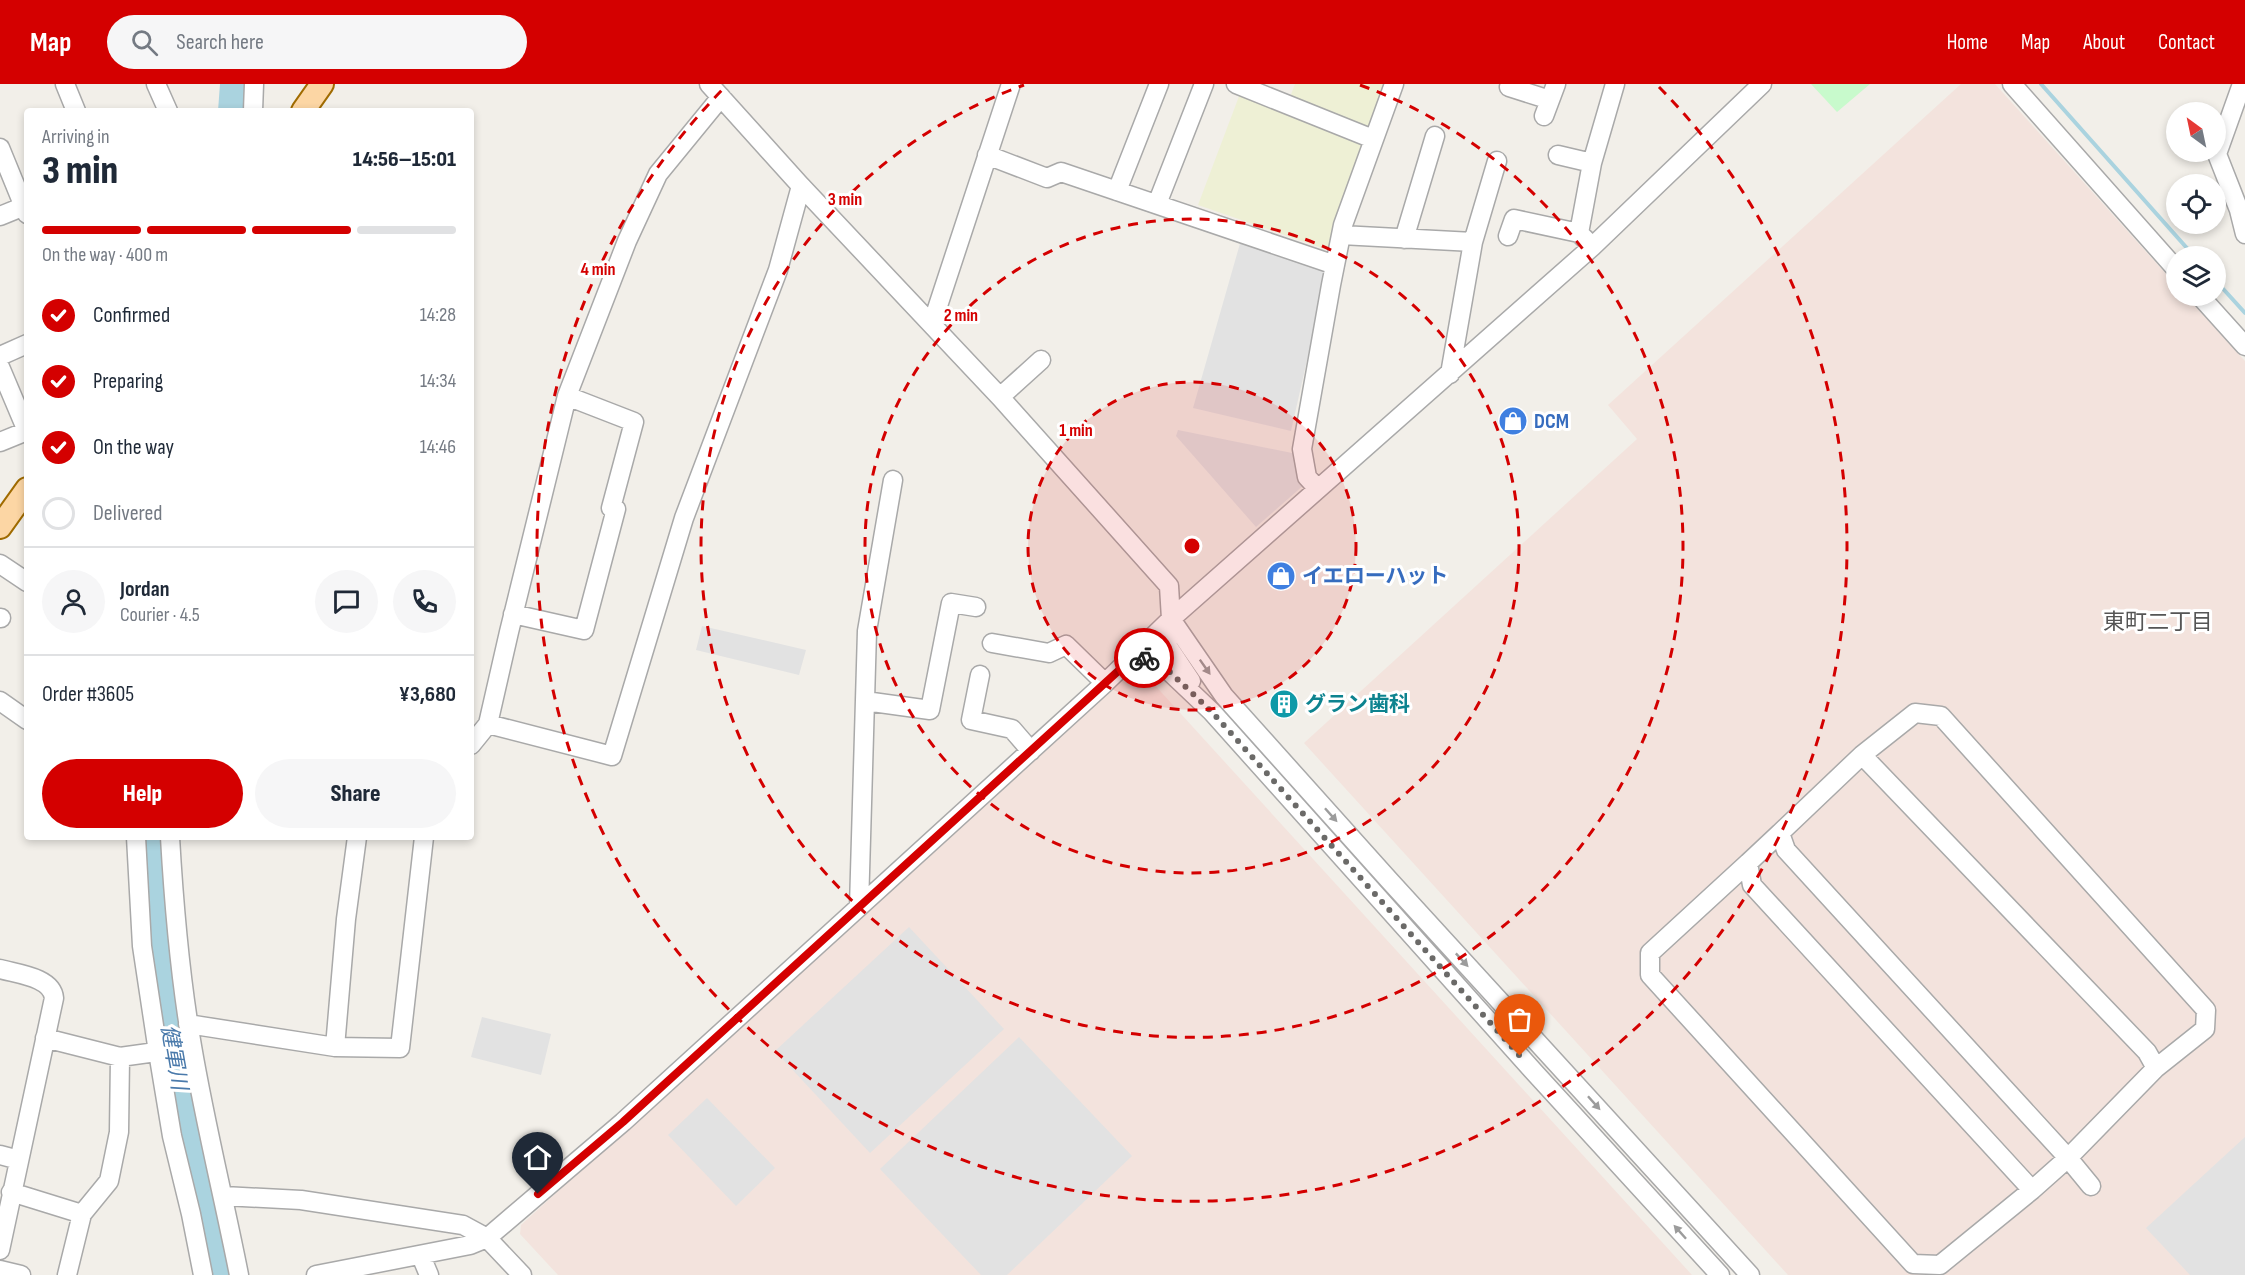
<!DOCTYPE html>
<html lang="en">
<head>
<meta charset="utf-8">
<style>
	:root { --surface:#fff; --page:#f6f6f7; --text:#1f2937; --muted:#747a83; --line:#e0e1e3; --accent:#d40000 }
	body { margin:0; font-family:"Sofia Sans Condensed","Noto Sans JP",sans-serif; background:var(--page); color:var(--text); height:100vh; display:flex; flex-direction:column; font-size:22px; white-space:nowrap }
	* { box-sizing:border-box; margin:0 }
	p { font-size:20px; color:var(--muted) }
	.icon { flex:none; width:33px; height:33px; fill:none; stroke:currentColor; stroke-width:2; stroke-linecap:round; stroke-linejoin:round }
	.map { position:relative; flex:1; overflow:hidden }
	.side { position:absolute; left:24px; top:24px; width:450px; height:732px; display:flex; flex-direction:column; background:var(--surface); border-radius:6px; box-shadow:0 3px 9px #0003 }
	.side>* { flex:none }
	.needle { width:39px; rotate:327deg }
	.tools { position:absolute; left:2166px; top:18px; display:grid; gap:12px }
	.tools a { display:grid; place-items:center; width:60px; height:60px; border-radius:50%; background:var(--surface); box-shadow:0 3px 9px #0003; font-size:30px }
	.pin { position:absolute; display:grid; place-items:center; width:51px; height:51px; color:#fff; margin:-62px -26px; border-radius:50% 50% 50% 0; rotate:-45deg; box-shadow:0 0 6px #0007 }
	.pin .icon { rotate:45deg }
	.courier { position:absolute; display:grid; place-items:center; width:60px; height:60px; margin:-30px; border:4px solid #d40000; border-radius:50%; background:#fff; color:#222; box-shadow:0 2px 8px #0007 }
	.overview em { font-style:normal; font-weight:800 }
	.overview div { display:flex; flex-direction:column-reverse }
	.overview { display:flex; align-items:center; justify-content:space-between; height:102px; padding:0 18px }
	h1 { font-size:39px; font-weight:800; line-height:45px }
	.bar { display:grid; grid-template-columns:repeat(4,1fr); gap:9px 6px; align-content:center; height:72px; padding:0 18px }
	.bar i { height:8px; border-radius:4px; background:var(--line) }
	.bar .on { background:var(--accent) }
	.bar p { grid-column:span 4 }
	.line { display:flex; align-items:center; gap:15px; padding:0 18px; border-top:2px solid var(--line) }
	.line div { flex:1 }
	.round { display:grid; place-items:center; flex:none; width:63px; height:63px; border-radius:32px; background:var(--page) }
	ol { padding:0 18px; list-style:none }
	li { display:flex; align-items:center; gap:18px; height:66px }
	li p { margin-inline-start:auto }
	li .icon { padding:6px; border-radius:50%; background:var(--accent); color:#fff; stroke-width:4 }
	li:last-child { color:var(--muted) }
	li i { width:33px; height:33px; border:3px solid var(--line); border-radius:50% }
	.cta { display:flex; gap:12px; margin-top:auto; padding:12px 18px }
	.cta a { flex:1; height:69px; border-radius:36px; background:var(--accent); color:#fff; font-size:24px; font-weight:800; line-height:69px; text-align:center }
	.cta a+a { background:var(--page); color:var(--text) }
	header { display:flex; align-items:center; gap:36px; box-sizing:border-box; height:84px; padding:0 30px; background:var(--accent); color:#fff }
	header strong { font-size:28px }
	nav { display:flex; gap:33px; margin-inline-start:auto; font-size:21px }
	.search { width:420px; height:54px; background:var(--page); display:flex; align-items:center; gap:15px; box-sizing:border-box; padding:0 21px; border-radius:33px; color:var(--muted); font-size:22px }
	.map>svg:first-child { display:block }
	.military { fill:#f3e3dd }
	.farmland { fill:#eef0d5 }
	.park { fill:#c8facc }
	.parking { fill:#e2e2e2 }
	.water { fill:#aad3df }
	.lines { fill:none; stroke-linecap:round; stroke-linejoin:round }
	.stream { stroke:#aad3df; stroke-width:4 }
	.minor-casing { stroke:#a9a9a9; stroke-width:21 }
	.major-casing { stroke:#a06b00; stroke-width:26 }
	.minor { stroke:#fff; stroke-width:18 }
	.major { stroke:#fcd6a4; stroke-width:22 }
	.oneway { fill:#9c9c9c }
	.done { stroke:#6b6a68; stroke-width:6; stroke-dasharray:0 10.8 }
	.route { stroke:#d40000; stroke-width:8 }
	.ring { fill:none; stroke:#d40000; stroke-width:3; stroke-dasharray:10 8 }
	.labels { text-anchor:middle; stroke-width:6; stroke-linejoin:round; paint-order:stroke }
	.shop-label { font-size:21px; font-weight:bold; fill:#366cbe; stroke:#fff; text-anchor:start }
	.culture-label { font-size:21px; font-weight:bold; fill:#0d838f; stroke:#fff; text-anchor:start }
	.neighbourhood-label { font-size:22px; fill:#555; stroke:#fff }
	.water-label { font-size:22px; font-style:italic; fill:#4a7aab; stroke:#fff }
	.centre { fill:#d40000; stroke:#fff; stroke-width:3 }
	.ring-label { font-size:18px; text-anchor:middle; font-weight:bold; fill:#d40000; stroke:#fff; stroke-width:6; stroke-linejoin:round; paint-order:stroke }
</style>
</head>
<body>
<header>
<strong>Map</strong>
<div class="search"><svg class="icon" aria-label="search" viewBox="0 0 24 24"><circle cx="10" cy="10" r="6"/><path d="M15 15l6 6"/></svg>Search here</div>
<nav><a>Home</a><a>Map</a><a>About</a><a>Contact</a></nav>
</header>
<div class="map">
<svg width="2245" height="1191" viewBox="0 0 2245 1191">
	<rect width="100%" height="100%" fill="#f2efe9"/>
	<path class="military" d="M1961,0H1995L2176,201V212H2186L2245,277V1191H1788L1304,659L1637,355L1608,321Z
		M1141,586L1692,1191H558L520,1150L521,1141L1126,588Z"/>
	<path class="farmland" d="M1295,0H1387L1369,44L1290,13Z
		M1241,7L1365,58L1328,166L1198,121Z"/>
	<path class="park" d="M1811,0H1870L1837,28Z"/>
	<path class="parking" d="M1241,156L1328,183L1291,347L1193,324Z
		M1178,346L1297,370L1305,400L1256,443L1176,352Z
		M702,542L806,566L799,591L696,566Z
		M909,843L1004,945L870,1069L775,967Z
		M482,933L551,950L541,991L471,973Z
		M1019,953L1132,1072L1007,1191H981L880,1085Z
		M707,1014L775,1084L736,1122L668,1051Z
		M2245,1053V1191H2190L2146,1144Z"/>
	<path class="water" d="M220,0H247L246,27H218Z
		M139,753H165L234,1191H207L164,985Z"/>
	<g class="lines">
		<path class="stream" d="M2041,0L2194,172
			M2216,197L2245,229"/>
		<g class="minor-casing">
			<path id="minor" d="M65,0L76,27
				M156,0L168,27
				M709,0L801,102L1000,313L1169,502L1171,535L1167,561L1191,597
				M1236,0L1373,55
				M2012,0L2176,185
				M2242,0L2217,70L2239,126L2245,150
				M1509,3L1550,16
				M253,27L254,0
				M1544,32L1556,0
				M0,64L27,130
				M987,71L1047,94L1061,88L1335,181
				M1558,71L1592,79
				M1117,107L1159,0
				M1157,120L1204,0
				M0,132L27,121
				M1579,149L1592,79L1615,0
				M1341,151L1473,158
				M1508,152L1514,135L1579,149L1586,156
				M1404,155L1435,52
				M2200,212L2245,262
				M932,240L1011,0
				M0,272L27,260
				M0,283L27,347L0,358
				M1450,290L1473,158L1497,77
				M567,312L634,338L611,424
				M1000,313L1041,276
				M1318,405L1307,393L1302,365L1331,201L1343,141L1394,0
				M0,480L27,498
				M513,530L584,546L616,425
				M0,534H1
				M1171,535L1224,612L1389,796L1750,1191
				M992,559L1049,569L1066,561L1105,599
				M1128,579L1153,572L1212,628L1535,989L1720,1191
				M980,591L971,636L1012,645L1031,667
				M0,617L27,636
				M865,617L930,626L951,519L976,523
				M1915,629L1941,632L2206,926L2205,945L2156,984L2147,968L1862,671Z
				M488,640L612,672L684,434L778,186L801,102
				M471,661L488,640L509,548L567,312L627,157L658,90L721,13
				M1862,671L1780,749L1786,766L2068,1074L2156,984
				M1780,749L1748,779L1752,801L2032,1106L2068,1074L2091,1102
				M136,753L142,862L158,968L172,1052L191,1130L203,1191
				M170,753C174,823 180,893 192,962C205,1039 224,1115 239,1191
				M1748,779L1650,869V891L1913,1180L1940,1181L2032,1106
				M859,823L867,547L893,396
				M0,885C17,890 52,893 54,914L0,1166
				M188,940L335,963L400,964L424,753
				M45,954L120,973L192,963
				M335,963L346,835L357,753
				M0,1071L19,1076
				M11,1108L82,1130L109,1097L119,1048L120,973
				M224,1112L301,1116L463,1141L487,1154L522,1191
				M421,1172L429,1191
				M0,1186L21,1191
				M67,1191L82,1130
				M316,1191L470,1161L487,1154L623,1038L1105,599L1171,535L1592,163L1762,0"/>
		</g>
		<g class="major-casing">
			<path id="major" d="M303,27L322,0
				M0,443L27,405"/>
		</g>
		<use href="#minor" class="minor"/>
		<use href="#major" class="major"/>
	</g>
	<defs><path id="oneway-solid" d="M-6-.8H1V-3.2L6.5 0L1 3.2V.8H-6Z" transform="scale(1.5)"/></defs>
	<g class="oneway">
		<use href="#oneway-solid" transform="translate(1205 583) rotate(55)"/>
		<use href="#oneway-solid" transform="translate(1331 731) rotate(48)"/>
		<use href="#oneway-solid" transform="translate(1462 876) rotate(47)"/>
		<use href="#oneway-solid" transform="translate(1594 1019) rotate(48)"/>
		<use href="#oneway-solid" transform="translate(1680 1148) rotate(-132)"/>
	</g>
	<g class="lines">
		<path class="done" d="M1144,574L1153,572L1212,628L1520,972"/>
		<path class="route" d="M538,1110L623,1038L1127,579L1144,574"/>
	</g>
	<circle cx="1192" cy="462" r="164" fill="#d40000" fill-opacity=".12"/>
	<g class="ring">
		<circle cx="1192" cy="462" r="164"/>
		<circle cx="1192" cy="462" r="327"/>
		<path d="M1360 1A491 491 0 1 1 1024 1"/>
		<path d="M1659 3A655 655 0 1 1 725 3"/>
	</g>
	<defs>
		<g id="shop-disc" transform="scale(1.5)"><circle r="9.5" fill="#3f7fe0" stroke="#fff"/><path d="M-5-2.5h2.3a2.7 3.5 0 0 1 5.4 0H5L5.5 6h-11ZM-1.5-2.5h3a1.5 2.3 0 0 0-3 0Z" fill="#fff"/></g>
		<g id="building-disc" transform="scale(1.5)"><circle r="9.5" fill="#0f9aa8" stroke="#fff"/><path d="M-4-6H4V6H1V3H-1V6H-4ZM-2.5-4.3h1.7v1.8h-1.7ZM.8-4.3h1.7v1.8H.8ZM-2.5-1h1.7V.8h-1.7ZM.8-1h1.7V.8H.8Z" fill="#fff"/></g>
	</defs>
	<g fill-rule="evenodd">
		<use href="#shop-disc" x="1513" y="337"/>
		<use href="#shop-disc" x="1281" y="492"/>
		<use href="#building-disc" x="1284" y="620"/>
	</g>
	<g class="labels">
		<g class="shop-label">
			<text x="1534" y="344">DCM</text>
			<text x="1302" y="499">イエローハット</text>
		</g>
		<g class="culture-label">
			<text x="1305" y="627">グラン歯科</text>
		</g>
		<g class="neighbourhood-label">
			<text x="2158" y="545">東町二丁目</text>
		</g>
		<g class="water-label">
			<text transform="translate(175 973) rotate(80)" y="8">健軍川</text>
		</g>
	</g>
	<circle cx="1192" cy="462" r="9" class="centre"/>
	<g class="ring-label">
		<text x="845" y="121">3 min</text>
		<text x="598" y="191">4 min</text>
		<text x="961" y="237">2 min</text>
		<text x="1076" y="352">1 min</text>
	</g>
</svg>
<div class="tools">
<a><svg class="needle" viewBox="-14 -14 28 28"><path d="M0-13l5 13h-10z" fill="#e53935"/><path d="M0 13l5-13h-10z" fill="#747a83"/></svg></a>
<a><svg class="icon" aria-label="locate" viewBox="0 0 24 24"><circle cx="12" cy="12" r="6"/><path d="M12 2v4M12 18v4M2 12h4M18 12h4"/></svg></a>
<a><svg class="icon" aria-label="layers" viewBox="0 0 24 24"><path d="M12 4l9 5-9 5-9-5zM3 14l9 5 9-5"/></svg></a>
</div>
<div class="pin" style="left:1520px;top:972px;background:#ea580c"><svg class="icon" aria-label="bag" viewBox="0 0 24 24"><path d="M5 8h14l-1 12H6zM9 8a3 3 0 0 1 6 0"/></svg></div>
<div class="pin" style="left:538px;top:1110px;background:#1f2937"><svg class="icon" aria-label="home" viewBox="0 0 24 24"><path d="M3 11l9-7 9 7M6 9v11h12V9"/></svg></div>
<div class="courier" style="left:1144px;top:574px"><svg class="icon" aria-label="bike" viewBox="0 0 24 24"><circle cx="6" cy="16" r="4"/><circle cx="18" cy="16" r="4"/><path d="M6 16l4-8h5l3 8M10 8l3 8H6M13 5h3"/></svg></div>
<section class="side">
<div class="overview"><div><h1>3 min</h1><p>Arriving in</p></div><em>14:56–15:01</em></div>
<div class="bar"><i class="on"></i><i class="on"></i><i class="on"></i><i></i><p>On the way · 400 m</p></div>
<ol>
<li><svg class="icon" aria-label="check" viewBox="0 0 24 24"><path d="M5 12l5 5 9-10"/></svg>Confirmed<p>14:28</p></li>
<li><svg class="icon" aria-label="check" viewBox="0 0 24 24"><path d="M5 12l5 5 9-10"/></svg>Preparing<p>14:34</p></li>
<li><svg class="icon" aria-label="check" viewBox="0 0 24 24"><path d="M5 12l5 5 9-10"/></svg>On the way<p>14:46</p></li>
<li><i></i>Delivered</li>
</ol>
<div class="line" style="height:108px"><a class="round"><svg class="icon" aria-label="person" viewBox="0 0 24 24"><circle cx="12" cy="8" r="4"/><path d="M4 21q1-7 8-7t8 7"/></svg></a><div><b>Jordan</b><p>Courier · 4.5</p></div><a class="round"><svg class="icon" aria-label="chat" viewBox="0 0 24 24"><path d="M4 5h16v11H9l-5 4z"/></svg></a><a class="round"><svg class="icon" aria-label="phone" viewBox="0 0 24 24"><path d="M5 4h4l2 5-3 2q2 4 5 5l2-3 5 2v4C11 20 4 13 5 4z"/></svg></a></div>
<div class="line" style="height:78px"><div>Order #3605</div><b>¥3,680</b></div>
<div class="cta"><a>Help</a><a>Share</a></div>
</section>
</div>
</body>
</html>
